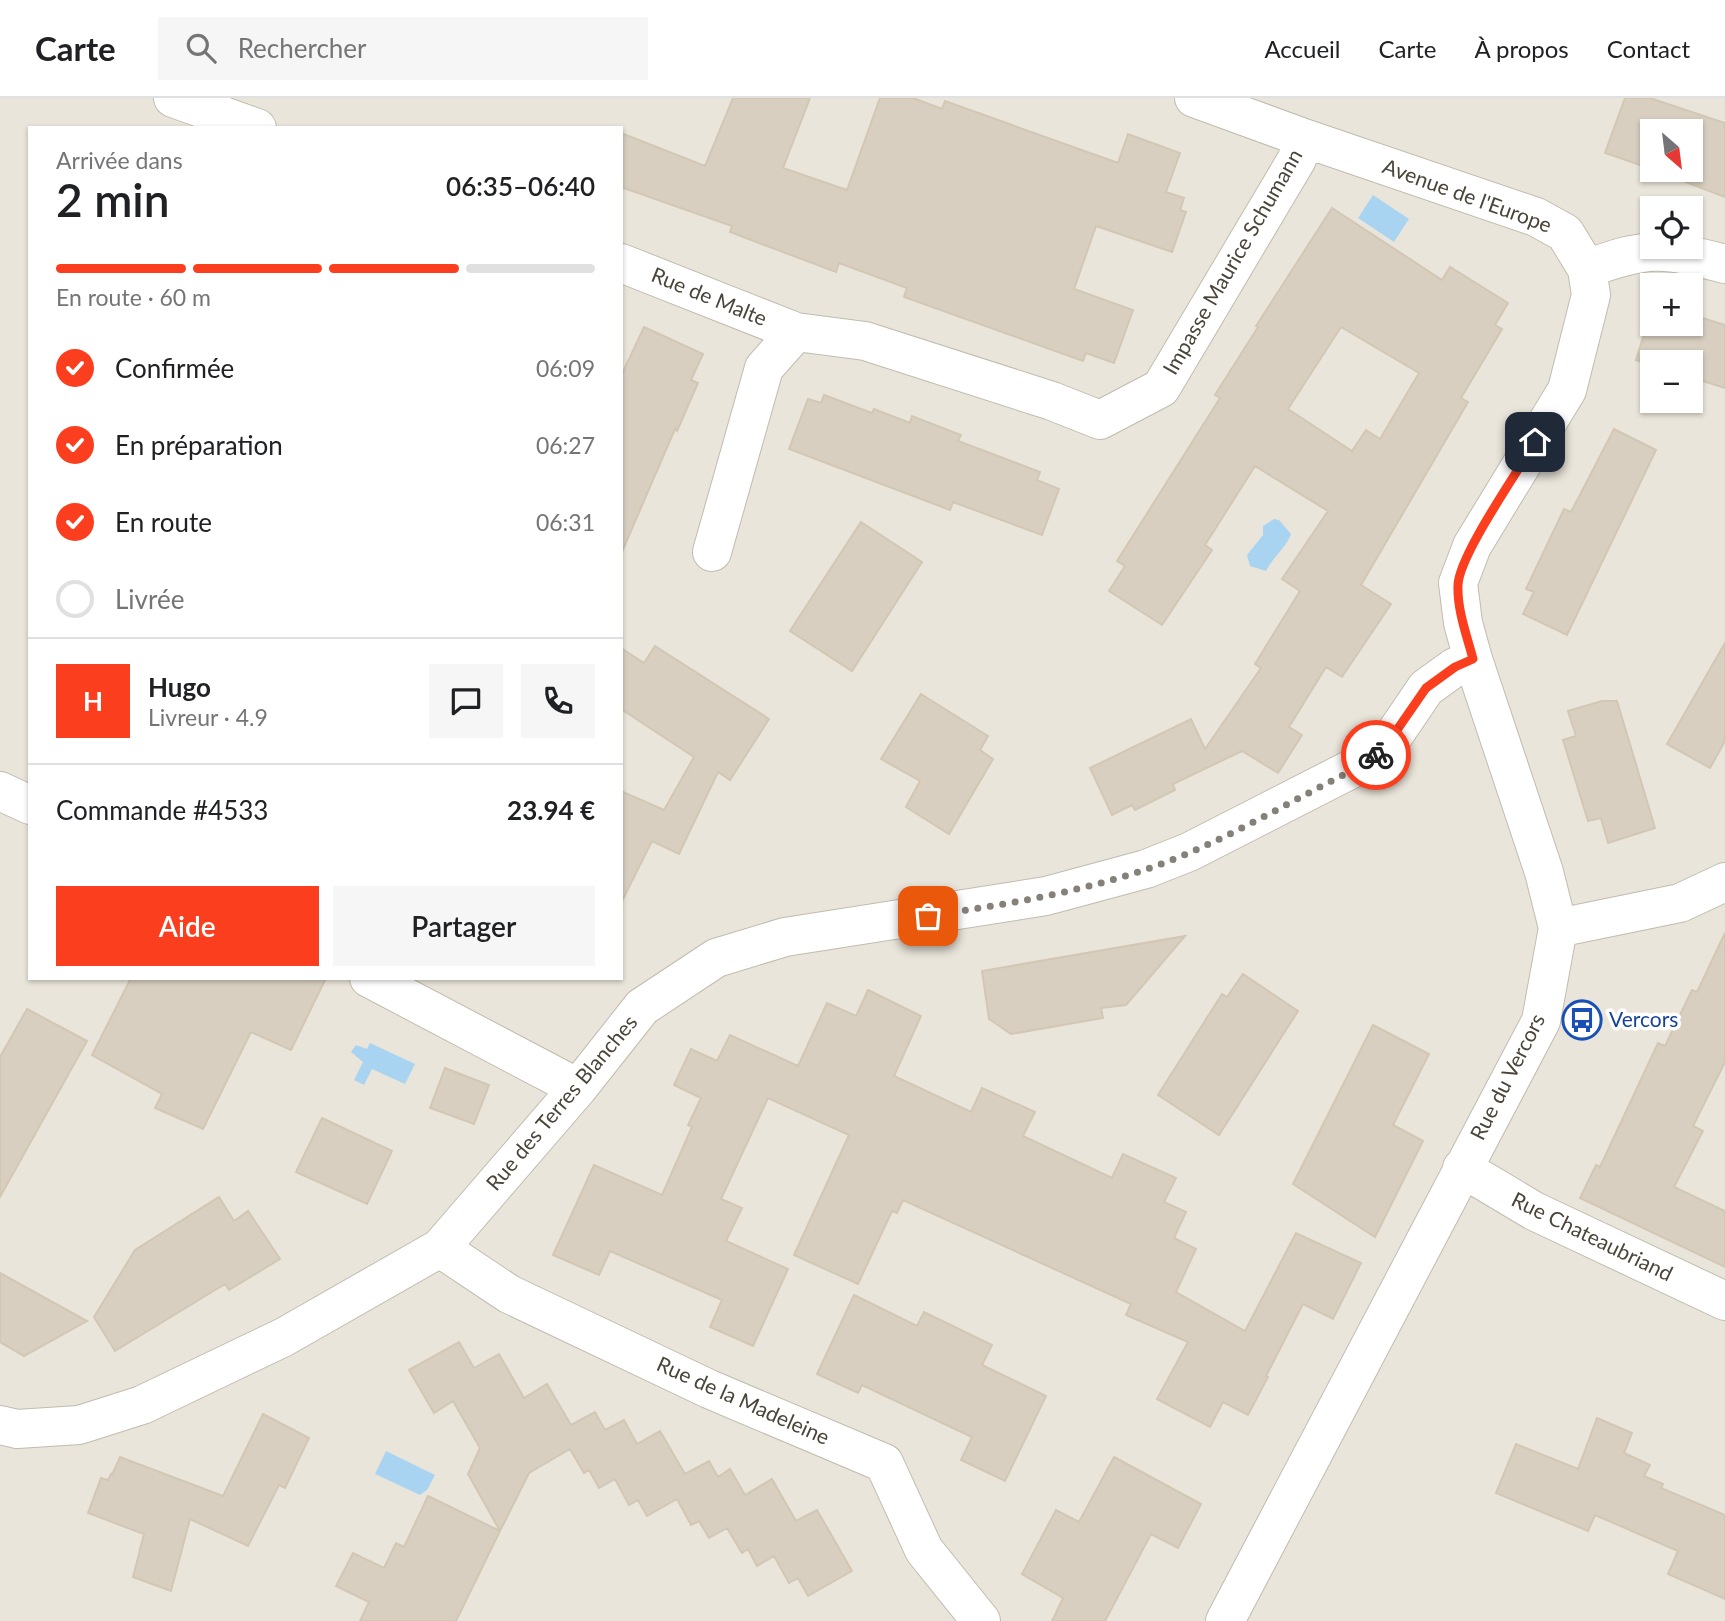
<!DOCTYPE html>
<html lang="fr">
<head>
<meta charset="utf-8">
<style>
	:root { --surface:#fff; --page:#f6f6f6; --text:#202124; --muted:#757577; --line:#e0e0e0; --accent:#fb3f1e }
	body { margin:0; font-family:Lato,sans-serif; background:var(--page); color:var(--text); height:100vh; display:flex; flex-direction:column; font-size:26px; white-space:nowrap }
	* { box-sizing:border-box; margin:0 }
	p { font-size:23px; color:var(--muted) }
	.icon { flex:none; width:38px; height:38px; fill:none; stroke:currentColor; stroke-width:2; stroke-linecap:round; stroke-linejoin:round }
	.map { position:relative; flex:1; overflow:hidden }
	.drawer { position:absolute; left:28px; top:28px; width:595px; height:854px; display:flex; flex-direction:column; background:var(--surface); border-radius:0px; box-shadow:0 2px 5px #0004 }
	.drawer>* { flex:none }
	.needle { width:46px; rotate:152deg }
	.buttons { position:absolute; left:1640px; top:21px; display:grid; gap:14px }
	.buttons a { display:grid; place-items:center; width:63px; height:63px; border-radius:0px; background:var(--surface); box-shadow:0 2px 5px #0004; font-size:35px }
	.pin { position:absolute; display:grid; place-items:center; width:60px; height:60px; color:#fff; margin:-30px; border-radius:14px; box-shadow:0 4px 10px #0006 }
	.courier { position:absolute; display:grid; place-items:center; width:70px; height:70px; margin:-35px; border:5px solid #fb3f1e; border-radius:50%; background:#fff; color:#222; box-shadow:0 2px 9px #0007 }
	.headline em { font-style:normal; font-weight:600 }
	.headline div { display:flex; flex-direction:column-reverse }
	.headline { display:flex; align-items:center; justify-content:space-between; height:119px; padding:0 28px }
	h1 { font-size:46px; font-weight:600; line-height:52px }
	.bar { display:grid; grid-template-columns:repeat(4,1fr); gap:10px 7px; align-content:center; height:84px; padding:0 28px }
	.bar i { height:9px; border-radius:5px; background:var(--line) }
	.bar .selected { background:var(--accent) }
	.bar p { grid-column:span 4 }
	.line { display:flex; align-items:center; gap:18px; padding:0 28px; border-top:2px solid var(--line) }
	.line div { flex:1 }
	.round { display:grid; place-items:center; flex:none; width:74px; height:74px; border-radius:0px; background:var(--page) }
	ol { padding:0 28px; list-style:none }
	li { display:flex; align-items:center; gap:21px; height:77px }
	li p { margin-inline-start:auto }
	li .icon { padding:7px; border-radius:50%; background:var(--accent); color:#fff; stroke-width:4 }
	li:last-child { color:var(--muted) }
	li i { width:38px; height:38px; border:4px solid var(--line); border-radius:50% }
	.action { display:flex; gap:14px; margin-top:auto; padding:14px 28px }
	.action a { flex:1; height:80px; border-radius:0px; background:var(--accent); color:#fff; font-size:28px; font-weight:600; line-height:80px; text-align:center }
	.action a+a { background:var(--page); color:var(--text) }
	header { display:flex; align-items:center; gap:42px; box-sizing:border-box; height:98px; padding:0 35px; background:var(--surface); border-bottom:2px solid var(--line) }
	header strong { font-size:33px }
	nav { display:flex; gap:38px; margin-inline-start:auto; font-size:24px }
	.search { width:490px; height:63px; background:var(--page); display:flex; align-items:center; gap:18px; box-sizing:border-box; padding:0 24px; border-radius:0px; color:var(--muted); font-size:26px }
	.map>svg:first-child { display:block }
	.residential { fill:#eae5da; fill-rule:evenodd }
	.water { fill:#a9d4f1 }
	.building { fill:#d8cfc1; stroke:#d3c7b4; stroke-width:2; fill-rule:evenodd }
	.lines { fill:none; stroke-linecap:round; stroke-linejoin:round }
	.minor-casing { stroke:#c2bbae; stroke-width:40 }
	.minor { stroke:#fff; stroke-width:38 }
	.done { stroke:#868178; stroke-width:7; stroke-dasharray:0 12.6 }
	.route { stroke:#fb3f1e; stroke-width:9 }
	.labels { text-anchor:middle; stroke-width:7; stroke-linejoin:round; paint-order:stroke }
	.street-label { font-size:21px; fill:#4a4439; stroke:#fff }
	.transit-label { font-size:21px; fill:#164399; stroke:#fff; text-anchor:start }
</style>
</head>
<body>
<header>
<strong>Carte</strong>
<div class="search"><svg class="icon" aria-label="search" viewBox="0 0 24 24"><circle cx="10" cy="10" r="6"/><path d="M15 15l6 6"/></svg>Rechercher</div>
<nav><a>Accueil</a><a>Carte</a><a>À propos</a><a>Contact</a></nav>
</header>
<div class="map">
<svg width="1725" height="1523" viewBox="0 0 1725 1523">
	<rect width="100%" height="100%" fill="#f6f3ec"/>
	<path class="residential" d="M0,0H1725V1523H0ZM30,30H621V880H30ZM1652,33H1690V72H1652ZM1652,110H1690V149H1652ZM1652,187H1690V226H1652ZM1652,264H1690V303H1652Z"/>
	<path class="water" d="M1373,97L1409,121L1394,144L1358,120Z
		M1274,421L1279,422L1291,436C1286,450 1273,459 1266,473L1250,468L1247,457L1263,437V428Z
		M370,945L415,966L405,986L372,971L364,987L354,982L363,964L351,954L356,947L367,951Z
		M386,1353L435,1377L427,1392L420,1397L375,1376Z"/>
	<path class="building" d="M733,0H810L783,70L847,92L880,0H913L942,11L945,3L1118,65L1128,36L1180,55L1166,94L1184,100L1180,112L1186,114L1172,154L1096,128L1074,191L1133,212L1114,265L1086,255L1083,263L904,199L907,190L839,165L836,174L730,134L732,128L621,89V35L705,68Z
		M1625,0H1650L1725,25V99L1654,72H1690V33H1652V71L1605,55Z
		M1332,110L1442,182L1450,169L1508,205L1495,227L1502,231L1461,300L1468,304L1361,487L1391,506L1342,579L1326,569L1289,629L1302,637L1278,675L1242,653L1173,686L1175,692L1135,712L1132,707L1112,717L1090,670L1191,621L1205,651L1261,570L1255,566L1300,493L1282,481L1328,413L1255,368L1205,447L1212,452L1162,527L1109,493L1125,468L1117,463L1220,300L1215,297L1258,229L1256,228ZM1341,229L1419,275L1380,341L1366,332L1352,353L1288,311Z
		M1690,216L1725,227V290L1690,279V264H1652V267L1636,262L1649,220L1652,218V226H1690Z
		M644,229L703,256L691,282L698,285L677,333L675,331L621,456V278Z
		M824,297L872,315L874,311L910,325L912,318L961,337L958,343L1040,374L1037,382L1059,391L1042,437L953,404L950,412L789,351L808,301L821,305Z
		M1614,331L1656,352L1567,537L1523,516L1534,494L1526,491L1564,411L1571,414Z
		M861,424L922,464L852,573L790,533Z
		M1725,545V643L1710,670L1667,646Z
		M655,548L769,621L730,682L718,674L679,756L652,743L621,805V693L664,712L694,659L621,611V550L644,565Z
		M921,596L988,638L980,652L993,661L949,736L906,709L920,683L881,661Z
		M1602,603H1617L1655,730L1608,745L1601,720L1588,723L1563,642L1576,638L1568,613Z
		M1725,835V964L1693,1028L1703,1033L1674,1089L1725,1113V1169L1580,1100L1596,1067L1600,1069L1658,945L1665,948L1692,892L1697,894Z
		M1185,838L1126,907L1101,910L1103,920L1011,936L989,921L982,873Z
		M1243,876L1298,913L1219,1037L1158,997L1222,896L1227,899Z
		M131,880H326L291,952L251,934L203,1031L155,1010L162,996L92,957Z
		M868,892L921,918L894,978L971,1014L982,990L1035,1014L1023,1038L1112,1080L1123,1056L1176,1080L1164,1104L1186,1114L1174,1140L1196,1151L1176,1194L1245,1233L1296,1135L1361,1165L1333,1221L1303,1206L1266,1278L1268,1279L1248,1317L1223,1304L1210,1329L1157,1301L1188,1244L1126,1217L1131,1206L903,1102L897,1115L892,1113L858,1186L794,1157L849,1037L768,1000L721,1101L742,1110L726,1143L788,1171L753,1248L710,1229L722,1202L610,1153L599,1177L553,1157L594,1067L662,1097L692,1029L688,1027L701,1000L674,987L691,951L717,963L730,937L798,968L827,905L856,918Z
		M27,911L87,943L0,1099V959Z
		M1373,927L1429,956L1393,1027L1423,1043L1375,1139L1293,1086Z
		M445,970L489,987L474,1026L430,1010Z
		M322,1020L392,1053L367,1106L296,1074Z
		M219,1099L234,1123L248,1113L280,1161L229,1192L225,1186L115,1253L94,1219L135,1152Z
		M0,1175L87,1223L24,1258L0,1244Z
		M854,1197L917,1228L924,1214L992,1247L982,1267L1046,1298L1005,1383L961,1362L972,1339L862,1287L858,1295L817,1276Z
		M459,1244L474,1270L499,1256L524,1300L547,1286L571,1327L595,1314L605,1332L624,1322L637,1346L660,1333L685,1376L709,1363L718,1379L730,1371L745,1397L772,1381L796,1423L817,1412L852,1473L808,1498L798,1480L789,1485L774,1458L757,1468L748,1451L742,1455L727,1430L709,1440L699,1423L691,1427L677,1401L647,1418L638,1402L629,1407L615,1381L599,1390L589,1372L584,1375L570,1351L529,1375L500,1433L468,1376L480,1350L453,1303L434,1315L409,1272Z
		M263,1316L309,1340L285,1390L279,1387L248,1448L190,1421L171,1493L133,1479L144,1436L88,1415L101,1380L108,1382L111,1376L112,1377L120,1359L223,1398Z
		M1597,1320L1632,1335L1624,1355L1650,1367L1644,1378L1663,1386L1661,1390L1725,1417V1501L1668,1476L1678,1453L1595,1417L1588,1433L1496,1395L1516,1346L1578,1371Z
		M1114,1359L1201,1406L1178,1450L1151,1436L1105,1523H1052L1063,1500L1022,1476L1056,1412L1079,1424Z
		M428,1398L500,1433L456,1523H360L369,1504L336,1488L353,1455L384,1470L396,1445L404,1449Z"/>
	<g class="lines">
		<g class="minor-casing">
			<path id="minor" d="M173,0L257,30
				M1194,0L1304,40L1536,119L1565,135L1587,171L1591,197L1567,292L1472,448L1458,485L1463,525L1473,561L1544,774L1558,830L1541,923L1225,1523
				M621,165L796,234
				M1587,171C1647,148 1664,150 1725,166
				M712,454L764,270L796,234L865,243L1052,303L1100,322L1161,290L1297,61L1304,40
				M0,693L30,707
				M1558,830L1680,805L1725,784
				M369,880L578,990
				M1462,1070L1534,1113L1725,1203
				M440,1150L509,1196L709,1291L884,1365L924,1452L981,1523
				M0,1327L17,1331L79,1327L142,1307L284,1239L440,1150L578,990L642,909L716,860L785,839L1046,798L1146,771L1189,754L1371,661L1390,643L1426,590L1455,569L1473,561"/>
		</g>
		<use href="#minor" class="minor"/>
	</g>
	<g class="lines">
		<path class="done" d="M928,818C1002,807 1077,795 1147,771C1218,747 1285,706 1353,672L1376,657"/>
		<path class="route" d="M1376,657L1390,642L1426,590L1455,569L1473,561C1467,538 1457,512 1458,487C1459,457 1518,374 1535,344"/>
	</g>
	<defs>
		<g id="bus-ring" transform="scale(2.0125)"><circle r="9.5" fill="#fff" stroke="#1a4fb4" stroke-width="1.5"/><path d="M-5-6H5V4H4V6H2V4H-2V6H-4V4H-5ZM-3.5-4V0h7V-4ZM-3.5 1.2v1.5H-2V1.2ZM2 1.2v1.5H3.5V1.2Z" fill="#1a4fb4"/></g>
	</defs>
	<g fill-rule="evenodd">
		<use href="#bus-ring" x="1582" y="922"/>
	</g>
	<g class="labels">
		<g class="street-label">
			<text transform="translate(1467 98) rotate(20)" y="7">Avenue de l'Europe</text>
			<text transform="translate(1233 164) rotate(-60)" y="7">Impasse Maurice Schumann</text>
			<text transform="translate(709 199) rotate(22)" y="7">Rue de Malte</text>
			<text transform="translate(1508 979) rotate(-63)" y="7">Rue du Vercors</text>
			<text transform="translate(562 1005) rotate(-50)" y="7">Rue des Terres Blanches</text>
			<text transform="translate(1592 1139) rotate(26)" y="7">Rue Chateaubriand</text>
			<text transform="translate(743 1303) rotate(24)" y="7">Rue de la Madeleine</text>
		</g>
		<g class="transit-label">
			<text x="1609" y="929">Vercors</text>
		</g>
	</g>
</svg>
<div class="buttons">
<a><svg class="needle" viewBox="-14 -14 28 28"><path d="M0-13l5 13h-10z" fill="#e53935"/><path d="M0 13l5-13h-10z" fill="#757577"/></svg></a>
<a><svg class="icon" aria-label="locate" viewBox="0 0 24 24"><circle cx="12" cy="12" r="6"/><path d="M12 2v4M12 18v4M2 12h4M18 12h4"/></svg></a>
<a>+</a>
<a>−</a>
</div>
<div class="pin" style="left:928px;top:818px;background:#ea580c"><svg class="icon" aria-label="bag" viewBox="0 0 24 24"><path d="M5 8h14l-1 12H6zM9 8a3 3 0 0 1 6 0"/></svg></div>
<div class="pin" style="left:1535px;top:344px;background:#1f2937"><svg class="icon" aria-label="home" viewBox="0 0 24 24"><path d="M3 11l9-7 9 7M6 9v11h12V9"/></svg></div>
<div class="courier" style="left:1376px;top:657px"><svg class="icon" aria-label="bike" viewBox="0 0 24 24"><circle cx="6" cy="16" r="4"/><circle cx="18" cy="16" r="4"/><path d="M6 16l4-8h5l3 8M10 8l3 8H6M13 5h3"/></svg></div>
<section class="drawer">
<div class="headline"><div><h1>2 min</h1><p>Arrivée dans</p></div><em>06:35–06:40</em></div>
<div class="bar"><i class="selected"></i><i class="selected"></i><i class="selected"></i><i></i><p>En route · 60 m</p></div>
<ol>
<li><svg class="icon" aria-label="check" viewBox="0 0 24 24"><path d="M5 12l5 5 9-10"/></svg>Confirmée<p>06:09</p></li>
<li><svg class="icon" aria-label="check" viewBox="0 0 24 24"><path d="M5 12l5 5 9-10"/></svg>En préparation<p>06:27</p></li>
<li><svg class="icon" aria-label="check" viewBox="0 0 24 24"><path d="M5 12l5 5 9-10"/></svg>En route<p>06:31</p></li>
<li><i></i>Livrée</li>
</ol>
<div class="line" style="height:126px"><b class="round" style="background:var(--accent);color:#fff">H</b><div><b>Hugo</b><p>Livreur · 4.9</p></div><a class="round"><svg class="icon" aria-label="chat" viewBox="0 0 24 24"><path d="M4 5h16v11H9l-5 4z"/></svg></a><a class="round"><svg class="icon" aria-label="phone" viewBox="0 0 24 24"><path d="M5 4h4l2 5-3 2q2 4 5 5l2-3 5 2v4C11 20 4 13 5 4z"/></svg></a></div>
<div class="line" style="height:91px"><div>Commande #4533</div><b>23.94 €</b></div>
<div class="action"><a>Aide</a><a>Partager</a></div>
</section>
</div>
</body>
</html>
